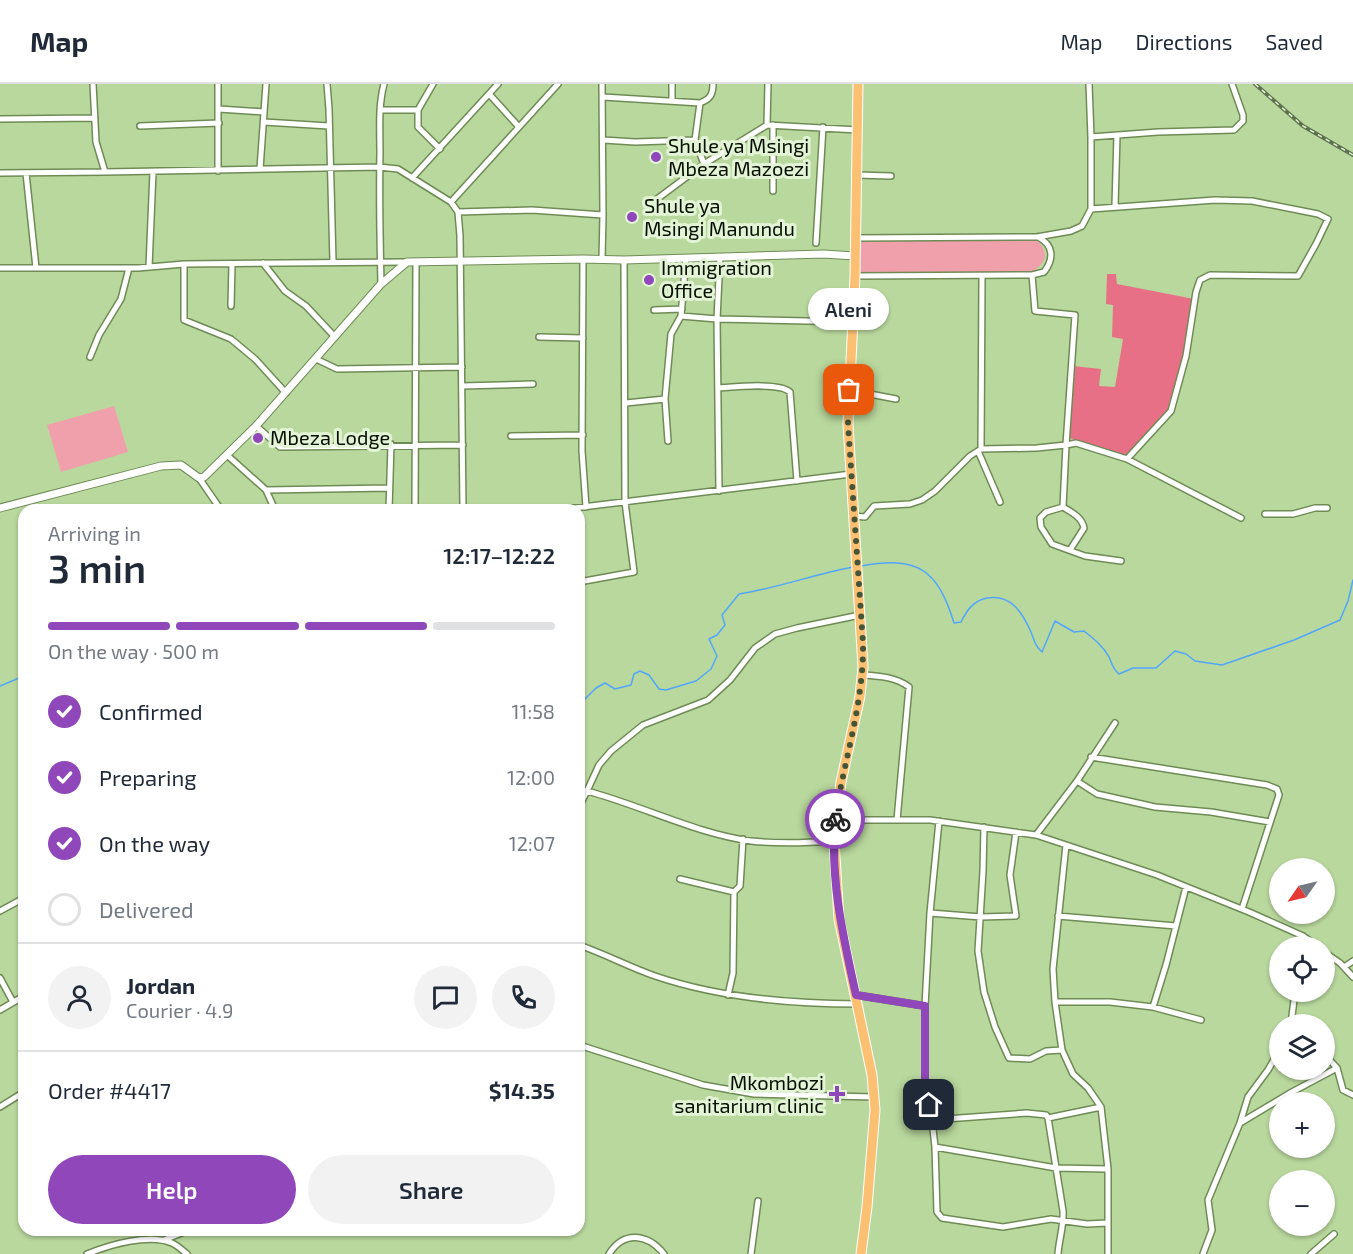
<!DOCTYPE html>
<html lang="en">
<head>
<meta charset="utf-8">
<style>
	:root { --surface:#fff; --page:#f2f2f3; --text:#1f2937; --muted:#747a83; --line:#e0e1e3; --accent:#8f47ba }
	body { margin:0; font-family:"Exo 2",sans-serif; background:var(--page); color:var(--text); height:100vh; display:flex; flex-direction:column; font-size:22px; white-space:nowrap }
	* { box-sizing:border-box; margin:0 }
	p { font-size:20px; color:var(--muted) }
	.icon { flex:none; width:33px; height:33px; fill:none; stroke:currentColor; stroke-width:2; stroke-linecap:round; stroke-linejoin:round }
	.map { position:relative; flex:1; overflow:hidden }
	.sheet { position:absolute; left:18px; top:420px; width:567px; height:732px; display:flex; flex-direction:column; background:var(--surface); border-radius:18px; box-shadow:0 2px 4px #0004 }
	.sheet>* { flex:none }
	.needle { width:39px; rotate:236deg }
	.tools { position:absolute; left:1269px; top:774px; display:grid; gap:12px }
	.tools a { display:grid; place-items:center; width:66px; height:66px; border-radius:50%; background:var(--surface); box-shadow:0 2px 4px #0004; font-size:30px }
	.pin { position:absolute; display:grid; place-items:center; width:51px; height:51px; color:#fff; margin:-26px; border-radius:12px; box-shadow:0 3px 9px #0006 }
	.courier { position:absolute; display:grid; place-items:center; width:60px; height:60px; margin:-30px; border:4px solid #8f47ba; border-radius:50%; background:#fff; color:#222; box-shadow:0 2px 8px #0007 }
	.bubble { position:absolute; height:42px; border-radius:21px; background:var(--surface); box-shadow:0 2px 4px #0004; font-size:20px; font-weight:600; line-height:42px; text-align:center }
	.headline em { font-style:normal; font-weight:600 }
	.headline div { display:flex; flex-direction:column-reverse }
	.headline { display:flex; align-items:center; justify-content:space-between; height:102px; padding:0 30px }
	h1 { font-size:39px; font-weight:600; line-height:45px }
	.bar { display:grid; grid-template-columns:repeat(4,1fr); gap:9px 6px; align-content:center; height:72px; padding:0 30px }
	.bar i { height:8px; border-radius:4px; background:var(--line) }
	.bar .current { background:var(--accent) }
	.bar p { grid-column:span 4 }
	.line { display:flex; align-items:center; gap:15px; padding:0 30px; border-top:2px solid var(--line) }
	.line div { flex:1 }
	.round { display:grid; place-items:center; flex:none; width:63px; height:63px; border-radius:32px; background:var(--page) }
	ol { padding:0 30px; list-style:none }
	li { display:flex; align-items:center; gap:18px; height:66px }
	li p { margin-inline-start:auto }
	li .icon { padding:6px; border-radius:50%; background:var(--accent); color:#fff; stroke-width:4 }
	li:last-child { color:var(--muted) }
	li i { width:33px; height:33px; border:3px solid var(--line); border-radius:50% }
	.primary-button { display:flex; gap:12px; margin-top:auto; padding:12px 30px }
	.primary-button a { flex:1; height:69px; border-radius:36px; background:var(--accent); color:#fff; font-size:24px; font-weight:600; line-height:69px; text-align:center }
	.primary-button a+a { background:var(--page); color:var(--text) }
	header { display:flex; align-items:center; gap:36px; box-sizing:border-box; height:84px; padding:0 30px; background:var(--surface); border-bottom:2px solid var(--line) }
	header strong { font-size:28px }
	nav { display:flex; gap:33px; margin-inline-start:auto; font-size:21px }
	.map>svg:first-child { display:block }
	.green { fill:#efa0ab }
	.forest { fill:#e87086 }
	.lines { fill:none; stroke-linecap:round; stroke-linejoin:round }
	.stream { stroke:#51a6fb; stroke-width:1.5 }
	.minor-casing { stroke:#6f8b55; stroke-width:8 }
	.tertiary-casing { stroke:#6f8b55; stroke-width:9 }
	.trunk-casing { stroke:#fff; stroke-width:11 }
	.minor { stroke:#fff; stroke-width:5 }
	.tertiary { stroke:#fff; stroke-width:7 }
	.trunk { stroke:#fcc073; stroke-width:9 }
	.rail-casing { stroke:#5d714d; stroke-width:4 }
	.rail { stroke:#e3f3d5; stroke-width:1.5; stroke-dasharray:4.5; stroke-linecap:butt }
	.done { stroke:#455537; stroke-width:6; stroke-dasharray:0 10.8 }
	.route { stroke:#8f47ba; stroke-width:8 }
	.poi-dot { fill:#8f47ba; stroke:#e3f3d5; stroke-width:2 }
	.labels { text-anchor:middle; stroke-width:6; stroke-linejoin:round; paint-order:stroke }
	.poi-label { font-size:20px; fill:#060f00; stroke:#e3f3d5; text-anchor:start }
</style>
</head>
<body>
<header>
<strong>Map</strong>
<nav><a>Map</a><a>Directions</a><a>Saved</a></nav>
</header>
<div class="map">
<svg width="1353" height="1170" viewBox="0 0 1353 1170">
	<rect width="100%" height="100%" fill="#b9d89d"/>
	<path class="green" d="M1036,155C1050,169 1047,178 1031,189L860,190L859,156Z
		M114,322L128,368L61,388L47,341Z"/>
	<path class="forest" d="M1107,190H1116L1117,200L1194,215L1185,272L1169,326L1126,373L1067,353L1073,282L1101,285L1099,302L1115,303L1123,255L1112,253L1113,221L1106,220Z"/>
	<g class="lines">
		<path class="stream" d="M861,482C917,472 937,484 954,539L961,538C967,526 973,517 987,514C1011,510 1022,528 1031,548C1034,556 1035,562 1042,568L1055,537L1074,548L1084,547C1094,555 1103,562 1109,573C1112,579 1112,584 1119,590L1133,584H1156L1175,567L1186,570L1195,577L1222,581L1294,556L1340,536L1348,517L1353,496
			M0,602L19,594H24
			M579,615L584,616L596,604L605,599L615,605L631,601L634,590L640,587L649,591L659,605L666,606L696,597L711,585L717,572L709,555L717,551L725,541L722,531L739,510C778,504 815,490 853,483"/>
		<g class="minor-casing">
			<path id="minor" d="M93,0L96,58L105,88L379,83L398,85L451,118L458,128L460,152L463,426
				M218,0V87
				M327,0L329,25L333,178
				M433,0L418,26V43L440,65
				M490,11L519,43
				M603,13L700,19
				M672,16V0
				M219,25L264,28
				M380,26H418
				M0,35L95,34
				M264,38L329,42
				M767,41L768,0
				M773,41V107
				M140,42L219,39
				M1091,53L1158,48L1234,46L1243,37V31L1232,0
				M603,56L635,58L695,56
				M704,80L695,56L700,19C710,15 713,11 713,0
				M260,85L266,0
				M0,89L105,88
				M26,89L36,184
				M857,91L891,92
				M412,94L498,0
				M657,115L704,80L767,41L858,46
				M451,118L558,0
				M1115,122L1117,51
				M1091,125L1215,116L1252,117L1318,130L1328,135L1316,160L1298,192L1210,191L1200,196L1196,208L1186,272L1171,327L1127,375
				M458,128L532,126L603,131
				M855,154L1037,153L1071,147L1082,142L1091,125V53L1089,0
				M816,159L823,43
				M583,175L582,367L586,423
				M602,175L603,131L602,0
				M263,179L285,207L306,222L335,253
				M184,180V236L231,255L255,275L286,309
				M149,183L153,88
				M0,184H138L184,180L406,178
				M855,192L1032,191L1044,188C1054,175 1054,161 1038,153
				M381,200C380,157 379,113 380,70C380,47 378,22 384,0
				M231,222L232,180
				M654,226L682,225
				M681,232L717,235L720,173
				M539,253L583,254
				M90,273L99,251L121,215L129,184
				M316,275L337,285L462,283
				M462,302L533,300
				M718,304C734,303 779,298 790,308L797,397
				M849,306L896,315
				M665,315L668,357
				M626,319L665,315L671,250L681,232L686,174
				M256,342L280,363L463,361
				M511,352L583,351
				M981,365L982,193
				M978,367L1000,418
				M227,371L266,406L275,426
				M199,394L221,426
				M266,406L389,404
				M719,407L717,235L852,238
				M1063,423L1066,361L1076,359L1127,375L1241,434
				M389,426L391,360
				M415,426L416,178
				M558,426L851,390
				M1265,430H1293L1315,424H1327
				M854,432L865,433L874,422L910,420L922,416L935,407L970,372L981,365L1037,364L1066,361L1075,231L1035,227L1032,191
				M1070,466L1084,444C1082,433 1071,428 1063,423L1046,428L1040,434L1041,443L1052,460L1085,472L1121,477
				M579,498L634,488L625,418L624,176
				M863,591C879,592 896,593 909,603L897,736
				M1091,673L1267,701L1277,705L1279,711L1242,825
				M1077,697L1097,710L1155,723L1211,728L1270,738
				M579,706L587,707L579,723
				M835,736H930L1036,751L1157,791L1249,828L1303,852L1317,862
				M939,737L930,829L925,922V1007L932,1036L935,1063L937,1128L942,1134L1003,1143L1051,1135L1087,1140L1107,1139
				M984,743L983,787L978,867L984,908L995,943L1009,974L1030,975L1046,967L1062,966
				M1036,751L1077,697L1115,639
				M834,757C806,759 778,760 751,757C697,750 640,721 587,707L599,681L611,667L643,641L708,616L730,596L755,564L775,550L797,544L860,531
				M1066,761L1053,885L1055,918L1062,966L1073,990L1088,1004L1101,1023L1108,1085V1170
				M680,795L734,808
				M0,827L24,814
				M930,829L981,833L1016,832L1010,791L1016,748
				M1058,832L1176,842
				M579,861C605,870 629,883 655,892C720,914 790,920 858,920
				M1302,862L1303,852
				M1324,868L1340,879L1353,893
				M1344,883L1353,877
				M0,894L13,918
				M728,911L733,889L734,808L740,802L743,755
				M856,911L925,922
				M1055,918H1110L1153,923L1201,936
				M1153,923L1166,881L1186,803
				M0,926L24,912
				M1291,940L1295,908
				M579,961L703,1001L754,1010L874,1013
				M1324,970L1337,984L1343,1006L1353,1011
				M0,1023L24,1008
				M1048,1034L1101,1023
				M932,1036L1027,1029L1046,1031L1048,1034L1063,1127C1064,1142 1059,1155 1058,1170
				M1240,1039L1292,1008L1337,984
				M935,1063L1056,1084L1108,1085
				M164,1156L189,1146
				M87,1170C109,1161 149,1149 172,1159C177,1161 182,1166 187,1170
				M609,1170C624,1146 648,1150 664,1170
				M751,1170L758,1117
				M1203,1170L1212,1146L1208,1116L1240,1039L1248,1013L1268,986L1280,965
				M1311,1170L1334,1150"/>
		</g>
		<g class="tertiary-casing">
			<path id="tertiary" d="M0,424L161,382L181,381L199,394L204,393L256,342L381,200L407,178L583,175L624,176L824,170L854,172"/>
		</g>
		<g class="trunk-casing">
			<path id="trunk" d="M858,0L855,192L848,340L863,583L860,612L841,698L834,757L839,835L872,991L875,1026L867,1123L861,1170"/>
		</g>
		<use href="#minor" class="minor"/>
		<use href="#tertiary" class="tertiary"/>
		<use href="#trunk" class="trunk"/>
		<g class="rail-casing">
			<path id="rail" d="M1255,0L1303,42L1353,71"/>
		</g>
		<use href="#rail" class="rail"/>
	</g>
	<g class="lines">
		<path class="done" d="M835,735C844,676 864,619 863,559L848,340L849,306"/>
		<path class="route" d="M835,735C830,796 843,852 856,911L925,922V1007L929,1021"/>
	</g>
	<g class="poi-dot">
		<circle cx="656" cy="73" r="6"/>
		<circle cx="632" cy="133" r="6"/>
		<circle cx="649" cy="196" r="6"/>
		<circle cx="258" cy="354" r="6"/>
		<path d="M834 1001h6v6h6v6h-6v6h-6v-6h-6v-6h6z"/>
	</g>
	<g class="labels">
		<g class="poi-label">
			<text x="668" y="69">Shule ya Msingi<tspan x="668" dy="23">Mbeza Mazoezi</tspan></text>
			<text x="644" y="129">Shule ya<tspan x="644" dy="23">Msingi Manundu</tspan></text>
			<text x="661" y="191">Immigration<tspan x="661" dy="23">Office</tspan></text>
			<text x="270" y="361">Mbeza Lodge</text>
			<text x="824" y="1006" text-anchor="end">Mkombozi<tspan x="824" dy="23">sanitarium clinic</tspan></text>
		</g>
	</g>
</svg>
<div class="tools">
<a><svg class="needle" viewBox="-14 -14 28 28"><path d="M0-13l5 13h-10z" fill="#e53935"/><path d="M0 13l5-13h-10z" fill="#747a83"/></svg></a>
<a><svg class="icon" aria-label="locate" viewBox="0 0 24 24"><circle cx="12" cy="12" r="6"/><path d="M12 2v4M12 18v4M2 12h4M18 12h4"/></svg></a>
<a><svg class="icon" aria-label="layers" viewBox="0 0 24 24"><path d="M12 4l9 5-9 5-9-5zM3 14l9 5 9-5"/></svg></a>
<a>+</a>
<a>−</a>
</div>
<div class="pin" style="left:849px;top:306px;background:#ea580c"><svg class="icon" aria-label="bag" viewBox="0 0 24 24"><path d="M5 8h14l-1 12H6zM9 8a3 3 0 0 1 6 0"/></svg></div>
<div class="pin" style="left:929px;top:1021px;background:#1f2937"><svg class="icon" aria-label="home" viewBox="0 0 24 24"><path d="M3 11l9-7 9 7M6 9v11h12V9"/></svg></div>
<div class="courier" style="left:835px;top:735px"><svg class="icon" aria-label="bike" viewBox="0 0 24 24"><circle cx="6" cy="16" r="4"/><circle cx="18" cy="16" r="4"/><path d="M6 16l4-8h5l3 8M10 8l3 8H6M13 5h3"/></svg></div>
<div class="bubble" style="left:808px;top:204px;width:81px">Aleni</div>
<section class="sheet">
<div class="headline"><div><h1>3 min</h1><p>Arriving in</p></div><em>12:17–12:22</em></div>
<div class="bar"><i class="current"></i><i class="current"></i><i class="current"></i><i></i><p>On the way · 500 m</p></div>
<ol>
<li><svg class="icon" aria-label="check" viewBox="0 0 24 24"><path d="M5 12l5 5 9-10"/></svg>Confirmed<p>11:58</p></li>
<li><svg class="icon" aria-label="check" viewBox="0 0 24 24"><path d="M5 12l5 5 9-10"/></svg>Preparing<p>12:00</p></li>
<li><svg class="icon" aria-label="check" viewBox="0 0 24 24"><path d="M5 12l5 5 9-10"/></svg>On the way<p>12:07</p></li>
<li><i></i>Delivered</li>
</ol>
<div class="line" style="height:108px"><a class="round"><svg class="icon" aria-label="person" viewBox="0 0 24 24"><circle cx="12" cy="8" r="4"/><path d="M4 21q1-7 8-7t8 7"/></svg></a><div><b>Jordan</b><p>Courier · 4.9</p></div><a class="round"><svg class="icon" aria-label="chat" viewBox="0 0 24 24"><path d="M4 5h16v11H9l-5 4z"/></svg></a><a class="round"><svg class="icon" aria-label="phone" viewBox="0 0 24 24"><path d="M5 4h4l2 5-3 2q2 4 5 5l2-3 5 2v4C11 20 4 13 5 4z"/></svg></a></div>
<div class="line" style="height:78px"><div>Order #4417</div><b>$14.35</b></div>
<div class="primary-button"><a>Help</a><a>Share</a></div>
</section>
</div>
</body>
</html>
